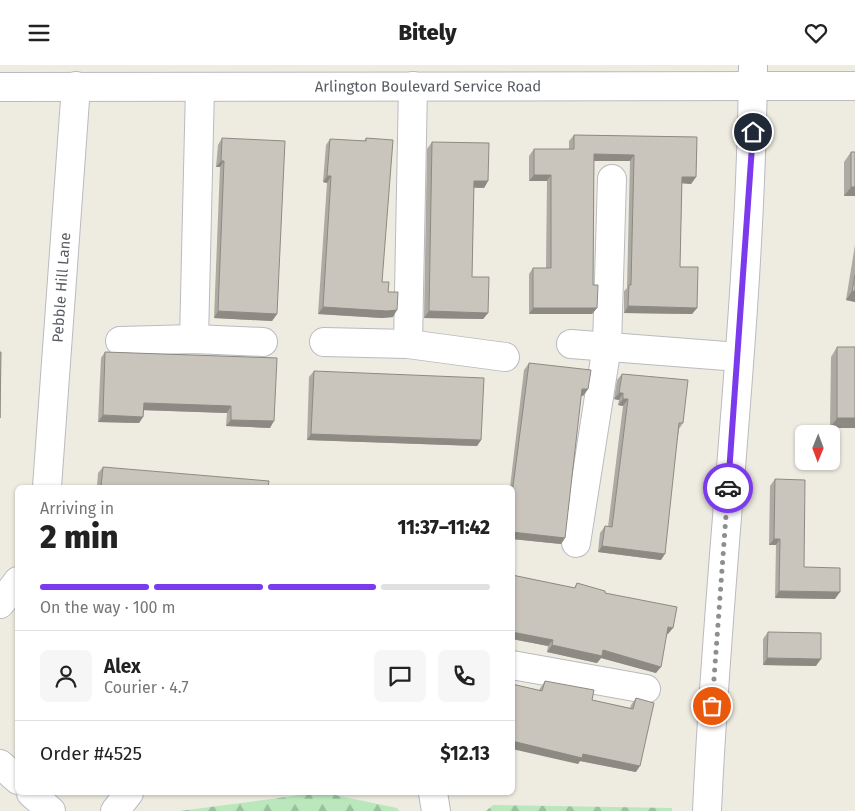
<!DOCTYPE html>
<html lang="en">
<head>
<meta charset="utf-8">
<style>
	:root { --surface:#fff; --page:#f6f6f6; --text:#222; --muted:#767676; --line:#e0e0e0; --accent:#7c3aed }
	body { margin:0; font-family:"Fira Sans",sans-serif; background:var(--page); color:var(--text); height:100vh; display:flex; flex-direction:column; font-size:19px; white-space:nowrap }
	* { box-sizing:border-box; margin:0 }
	p { font-size:16px; color:var(--muted) }
	.icon { flex:none; width:28px; height:28px; fill:none; stroke:currentColor; stroke-width:2; stroke-linecap:round; stroke-linejoin:round }
	.map { position:relative; flex:1; overflow:hidden }
	.drawer { position:absolute; left:15px; top:420px; width:500px; height:310px; display:flex; flex-direction:column; background:var(--surface); border-radius:8px; box-shadow:0 1px 4px #0004 }
	.drawer>* { flex:none }
	.needle { width:32px; rotate:181deg }
	.controls { position:absolute; left:795px; top:360px; display:grid; gap:10px }
	.controls a { display:grid; place-items:center; width:45px; height:45px; border-radius:8px; background:var(--surface); box-shadow:0 1px 4px #0004; font-size:25px }
	.pin { position:absolute; display:grid; place-items:center; width:42px; height:42px; color:#fff; margin:-21px; border:2px solid #fff; border-radius:50%; box-shadow:0 1px 5px #0007 }
	.courier { position:absolute; display:grid; place-items:center; width:50px; height:50px; margin:-25px; border:4px solid #7c3aed; border-radius:50%; background:#fff; color:#222; box-shadow:0 1px 6px #0007 }
	.headline em { font-style:normal; font-weight:800 }
	.headline div { display:flex; flex-direction:column-reverse }
	.headline { display:flex; align-items:center; justify-content:space-between; height:85px; padding:0 25px }
	h1 { font-size:32px; font-weight:800; line-height:38px }
	.bar { display:grid; grid-template-columns:repeat(4,1fr); gap:8px 5px; align-content:center; height:60px; padding:0 25px }
	.bar i { height:6px; border-radius:4px; background:var(--line) }
	.bar .selected { background:var(--accent) }
	.bar p { grid-column:span 4 }
	.line { display:flex; align-items:center; gap:12px; padding:0 25px; border-top:1px solid var(--line) }
	.line div { flex:1 }
	.round { display:grid; place-items:center; flex:none; width:52px; height:52px; border-radius:8px; background:var(--page) }
	header { display:flex; justify-content:space-between; align-items:center; height:65px; padding:0 25px; background:var(--surface); font-size:22px; font-weight:800 }
	.map>svg:first-child { display:block }
	.forest { fill:url(#forest-firs) }
	.lines { fill:none; stroke-linecap:round; stroke-linejoin:round }
	.minor-casing { stroke:#b9bbc1; stroke-width:30 }
	.minor { stroke:#fff; stroke-width:28 }
	.wall { fill:#ada9a3 }
	.shaded-wall { fill:#8d8a84 }
	.building { fill:#c9c5bd; stroke:#8d8a84 }
	.done { stroke:#8d8f8f; stroke-width:5; stroke-dasharray:0 9 }
	.route { stroke:#7c3aed; stroke-width:6 }
	.labels { text-anchor:middle; stroke-width:4; stroke-linejoin:round; paint-order:stroke }
	.street-label { font-size:15px; fill:#595d63; stroke:#fff }
</style>
</head>
<body>
<header><svg class="icon" aria-label="menu" viewBox="0 0 24 24"><path d="M4 6h16M4 12h16M4 18h16"/></svg>Bitely<svg class="icon" aria-label="heart" viewBox="0 0 24 24"><path d="M12 20l-8-8c-3-5 5-10 8-4 3-6 11-1 8 4z"/></svg></header>
<div class="map">
<svg width="855" height="746" viewBox="0 0 855 746">
	<defs>
		<pattern id="forest-firs" width="22" height="20" patternUnits="userSpaceOnUse" patternTransform="scale(1.25)"><rect width="22" height="20" fill="#bae8bc"/><path d="M5 1l3.5 6h-7zM16 11l3.5 6h-7z" fill="#9abf9c"/></pattern>
	</defs>
	<rect width="100%" height="100%" fill="#eeebe0"/>
	<path class="forest" d="M316,728H325L397,743L399,746H180Z
		M493,740L672,743V746H486Z"/>
	<g class="lines">
		<g class="minor-casing">
			<g id="minor">
				<path id="s1" d="M0,22L855,21"/>
				<path d="M194,274L200,22"/>
				<path d="M120,276L194,274L263,277"/>
				<path d="M324,277L408,279L505,292"/>
				<path d="M408,279L413,21"/>
				<path d="M571,279L739,292"/>
				<path id="s2" d="M47,422L76,21"/>
				<path d="M576,478L607,281L612,114"/>
				<path d="M0,539L18,516"/>
				<path d="M512,600L646,624"/>
				<path d="M0,699L18,715"/>
				<path d="M31,728L51,746"/>
				<path d="M433,728L436,746"/>
				<path d="M115,746L129,728"/>
				<path d="M707,746C718,497 751,249 753,0"/>
			</g>
		</g>
		<use href="#minor" class="minor"/>
	</g>
	<path class="wall" d="M574,70L697,72L696,112L691,119L682,118L680,202L697,243L692,249L624,248V226L627,223L630,96H594L593,220L597,243L592,249H529V209L533,203H546L547,116H529V91L534,84H569V76Z
		M222,73L277,249L272,256L214,253L220,102H216L218,80Z
		M366,73L382,217L388,227L393,252L382,253L318,249L327,118L323,117L326,80L330,74L364,76Z
		M432,77L488,116L484,123H474L472,212L488,248L483,254L424,253L427,84Z
		M851,87H855V131H844V97Z
		M855,180V237L846,235Z
		M837,282L855,363H830L831,292Z
		M105,287L277,293L270,363L226,361L227,348L144,345L143,352L139,358L98,357L101,293Z
		M529,298L588,324L583,331H581L565,473L561,479L512,474V422H510L524,305Z
		M314,306L481,375L477,381L307,375L309,312Z
		M622,309L683,358L679,364L661,495L598,487L600,468L605,461L608,462L623,341L618,340L619,335L614,334L617,315Z
		M103,402L268,422H97L98,408Z
		M775,414L804,502L835,534L775,533L776,480H769L770,421Z
		M512,510L574,523L577,518L605,528L668,569H667L656,608L601,593L597,598L547,587L548,581L512,574Z
		M768,567L816,601L763,600V574Z
		M545,616L592,635L630,643L631,640L636,633V707L580,696L578,699L539,625Z"/>
	<path class="shaded-wall" d="M594,89L634,90L630,96H589Z
		M221,96H224L220,102H216Z
		M534,110H551L547,116H529Z
		M327,111H331L327,118L323,117Z
		M682,112H696L691,119L678,118Z
		M474,116H488L484,123L469,122Z
		M851,122H855V131H844Z
		M852,226H855V237L846,235Z
		M628,241L697,243L692,249L624,248Z
		M323,242L397,245L393,252L382,253L318,249Z
		M533,243H597L592,249H529Z
		M218,246L277,249L272,256L214,253Z
		M429,246L488,248L483,254L424,253Z
		M582,324H588L583,331L577,330Z
		M619,328H623L619,335L614,334Z
		M623,334H628L623,341L618,340Z
		M144,338L231,341L227,348L139,345Z
		M103,350L143,352L139,358L98,357Z
		M837,353H855V363H830Z
		M231,355L274,356L270,363L226,361Z
		M311,369L481,375L477,381L307,375Z
		M512,467L565,473L561,479L512,474Z
		M774,474H780L776,480H769Z
		M602,481L665,489L661,495L598,487Z
		M779,526L840,527L835,534L775,533Z
		M668,562L673,563L668,569L664,568Z
		M512,567L553,575L548,581L512,574Z
		M552,580L603,585L661,602L656,608L601,593L597,598L547,587Z
		M767,593L821,594L816,601L763,600Z
		M512,676L583,689L640,701L636,707L580,696L578,699L512,684Z"/>
	<path class="building" d="M574,70L697,72L696,112H682L680,202H698L697,243L628,241L629,220H631L634,90L594,89L593,220H598L597,243H533V203H551V110H534V84H574Z
		M222,73L285,76L277,249L218,246L224,96H221Z
		M366,73L393,75L382,217H389L388,227H398L397,245L387,246L323,242L331,111H327L330,74L366,76Z
		M432,77L489,78L488,116H474L472,212H489L488,248L429,246Z
		M851,87H855V122H851Z
		M855,210V226H852Z
		M837,282H855V353H837Z
		M0,287H1L0,353Z
		M105,287L277,293L274,356L231,355V341L144,338L143,352L103,350Z
		M529,298L591,305L588,324H582L565,473L512,467V429Z
		M314,306L484,313L481,375L311,369Z
		M622,309L688,315L683,358H679L665,489L602,481L605,461L612,462L628,334H623V328H619Z
		M103,402L269,416L268,422H101Z
		M775,414L805,415L804,502L840,503V527L779,526L780,474H774Z
		M512,510L575,523L577,518L605,526V528L677,542L673,563L668,562L661,602L603,585L602,591L552,580L553,575L512,567Z
		M768,567L821,568V594L767,593Z
		M545,616L594,625L592,635L633,644L636,633L654,638L640,701L583,689L582,693L512,676V619L542,626Z"/>
	<g class="lines">
		<path class="done" d="M712,641L728,423"/>
		<path class="route" d="M728,423L753,67"/>
	</g>
	<g class="labels">
		<g class="street-label">
			<text dy="5" stroke="none"><textPath href="#s1" startOffset="428">Arlington Boulevard Service Road</textPath></text>
			<text dy="5" stroke="none"><textPath href="#s2" startOffset="200">Pebble Hill Lane</textPath></text>
		</g>
	</g>
</svg>
<div class="controls">
<a><svg class="needle" viewBox="-14 -14 28 28"><path d="M0-13l5 13h-10z" fill="#e53935"/><path d="M0 13l5-13h-10z" fill="#767676"/></svg></a>
</div>
<div class="pin" style="left:712px;top:641px;background:#ea580c"><svg class="icon" aria-label="bag" viewBox="0 0 24 24"><path d="M5 8h14l-1 12H6zM9 8a3 3 0 0 1 6 0"/></svg></div>
<div class="pin" style="left:753px;top:67px;background:#1f2937"><svg class="icon" aria-label="home" viewBox="0 0 24 24"><path d="M3 11l9-7 9 7M6 9v11h12V9"/></svg></div>
<div class="courier" style="left:728px;top:423px"><svg class="icon" aria-label="car" viewBox="0 0 24 24"><path d="M5 17H2v-5l4-1 3-4h7l3 4 3 1v5h-3M9 17h6M6 11h13"/><circle cx="7" cy="17" r="2"/><circle cx="17" cy="17" r="2"/></svg></div>
<section class="drawer">
<div class="headline"><div><h1>2 min</h1><p>Arriving in</p></div><em>11:37–11:42</em></div>
<div class="bar"><i class="selected"></i><i class="selected"></i><i class="selected"></i><i></i><p>On the way · 100 m</p></div>
<div class="line" style="height:90px"><a class="round"><svg class="icon" aria-label="person" viewBox="0 0 24 24"><circle cx="12" cy="8" r="4"/><path d="M4 21q1-7 8-7t8 7"/></svg></a><div><b>Alex</b><p>Courier · 4.7</p></div><a class="round"><svg class="icon" aria-label="chat" viewBox="0 0 24 24"><path d="M4 5h16v11H9l-5 4z"/></svg></a><a class="round"><svg class="icon" aria-label="phone" viewBox="0 0 24 24"><path d="M5 4h4l2 5-3 2q2 4 5 5l2-3 5 2v4C11 20 4 13 5 4z"/></svg></a></div>
<div class="line" style="height:65px"><div>Order #4525</div><b>$12.13</b></div>
</section>
</div>
</body>
</html>
